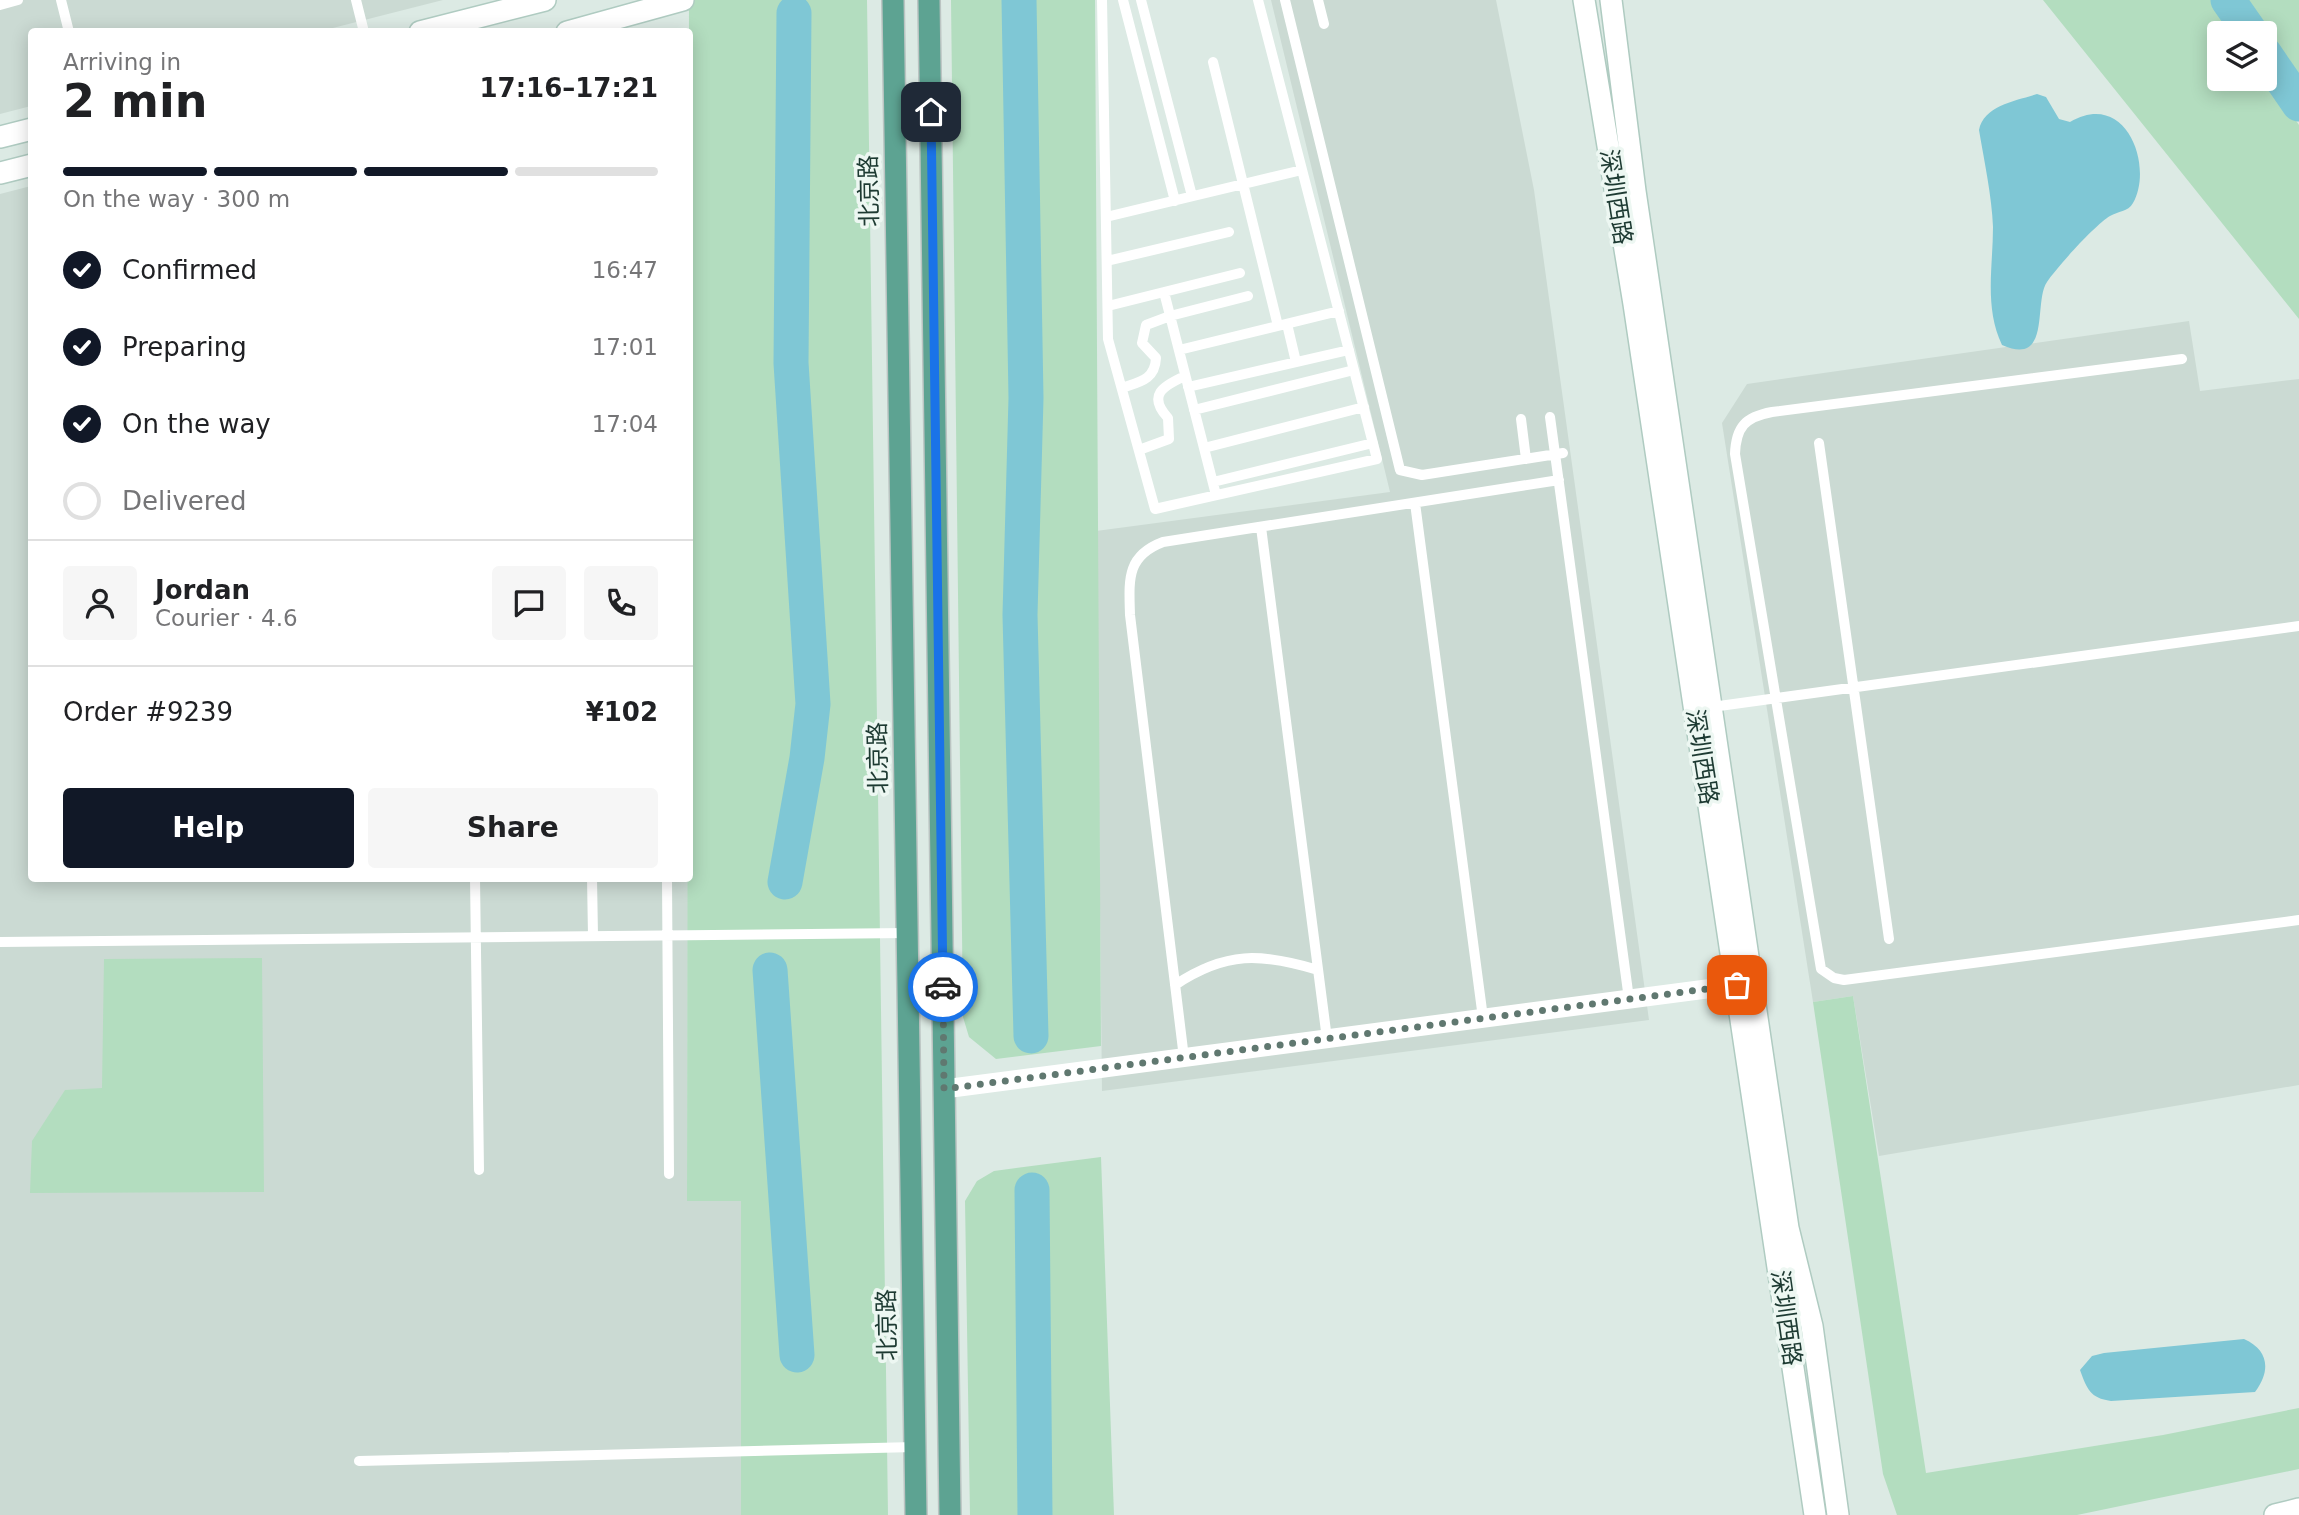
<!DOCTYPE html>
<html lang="en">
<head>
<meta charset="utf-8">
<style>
	:root { --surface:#fff; --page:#f6f6f6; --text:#202124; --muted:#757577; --line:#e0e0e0; --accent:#111827 }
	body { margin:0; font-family:"DejaVu Sans","Noto Sans SC",sans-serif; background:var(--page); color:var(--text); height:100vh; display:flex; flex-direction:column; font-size:26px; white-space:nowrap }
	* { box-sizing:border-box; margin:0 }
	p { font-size:23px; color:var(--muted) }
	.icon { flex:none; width:38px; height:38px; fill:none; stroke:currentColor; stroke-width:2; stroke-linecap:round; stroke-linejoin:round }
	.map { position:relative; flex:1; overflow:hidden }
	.sheet { position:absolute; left:28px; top:28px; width:665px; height:854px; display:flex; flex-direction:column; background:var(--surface); border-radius:7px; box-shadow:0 4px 18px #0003 }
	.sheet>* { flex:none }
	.fabs { position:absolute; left:2207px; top:21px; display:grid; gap:14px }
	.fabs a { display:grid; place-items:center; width:70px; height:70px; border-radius:7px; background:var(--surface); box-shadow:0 4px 18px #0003; font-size:35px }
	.pin { position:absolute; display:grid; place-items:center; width:60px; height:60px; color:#fff; margin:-30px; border-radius:14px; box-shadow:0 4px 10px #0006 }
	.courier { position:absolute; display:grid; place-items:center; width:70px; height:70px; margin:-35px; border:5px solid #1a73e8; border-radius:50%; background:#fff; color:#222; box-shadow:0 2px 9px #0007 }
	.head em { font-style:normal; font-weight:800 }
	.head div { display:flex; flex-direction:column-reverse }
	.head { display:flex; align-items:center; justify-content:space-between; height:119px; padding:0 35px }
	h1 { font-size:46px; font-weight:800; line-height:52px }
	.bar { display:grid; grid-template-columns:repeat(4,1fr); gap:10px 7px; align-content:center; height:84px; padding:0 35px }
	.bar i { height:9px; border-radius:5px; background:var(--line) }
	.bar .current { background:var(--accent) }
	.bar p { grid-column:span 4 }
	.line { display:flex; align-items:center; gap:18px; padding:0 35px; border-top:2px solid var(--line) }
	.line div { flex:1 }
	.round { display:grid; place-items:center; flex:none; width:74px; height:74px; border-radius:7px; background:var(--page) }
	ol { padding:0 35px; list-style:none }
	li { display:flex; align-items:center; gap:21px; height:77px }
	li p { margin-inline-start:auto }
	li .icon { padding:7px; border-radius:50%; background:var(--accent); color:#fff; stroke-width:4 }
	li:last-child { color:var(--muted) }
	li i { width:38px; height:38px; border:4px solid var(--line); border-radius:50% }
	.button { display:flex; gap:14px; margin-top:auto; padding:14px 35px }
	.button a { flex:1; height:80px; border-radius:7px; background:var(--accent); color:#fff; font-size:28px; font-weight:800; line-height:80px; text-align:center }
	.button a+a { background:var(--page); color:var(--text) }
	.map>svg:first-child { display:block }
	.built { fill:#cbdad3 }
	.green { fill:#b3ddbf }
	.water { fill:#7fc7d5 }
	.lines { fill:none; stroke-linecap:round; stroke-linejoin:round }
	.river { stroke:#7fc7d5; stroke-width:35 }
	.secondary-casing { stroke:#afcbc1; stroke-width:24 }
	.primary-casing { stroke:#bbc4c2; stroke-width:24 }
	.lane { stroke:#fff; stroke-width:10 }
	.street { stroke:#fff; stroke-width:19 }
	.secondary { stroke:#fff; stroke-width:21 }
	.primary { stroke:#5da392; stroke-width:21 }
	.done { stroke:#607870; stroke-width:7; stroke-dasharray:0 12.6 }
	.route { stroke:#1a73e8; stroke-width:9 }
	.labels { text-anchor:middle; stroke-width:7; stroke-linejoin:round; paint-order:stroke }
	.street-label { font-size:24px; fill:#1d3a32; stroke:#edf7f2 }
</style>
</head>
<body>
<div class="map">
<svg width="2299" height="1515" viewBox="0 0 2299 1515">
	<rect width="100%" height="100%" fill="#dceae4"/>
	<path class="built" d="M0,0H443L321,31L32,32L31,106L0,114Z
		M1271,0H1496L1534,190L1649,1020L1102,1091L1096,531L1390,492Z
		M31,186L32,878L688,879L687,1201L741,1200V1515H0V194Z
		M2189,321L2200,391L2299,379V1085L1879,1156L1853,996L1813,1002L1722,423L1747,384Z"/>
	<path class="green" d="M689,0H867L888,1515H741V1201H687Z
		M951,0H1095L1101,1046L996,1059L969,1037L963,1017Z
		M2043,0H2212L2235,33H2219V79H2264L2265,75L2299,125V319Z
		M2240,0H2299V87Z
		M262,958L264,1192L30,1193L32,1141L65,1090L102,1088L104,959Z
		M1853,996L1926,1473L2163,1435L2299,1408V1469L2077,1515H1897L1883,1474L1813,1002Z
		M1101,1157L1114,1515H970L965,1201L977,1181L994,1171Z"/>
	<path class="water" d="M2037,94L2046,97L2059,119L2070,122C2126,89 2154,166 2133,203C2128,212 2118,211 2110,216C2096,224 2057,267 2047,282C2033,302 2052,367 2002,345C1984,307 1993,267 1993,227C1992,197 1984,160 1979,130C1984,105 2016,101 2037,94Z
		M2244,1339C2269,1350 2271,1371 2255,1392L2111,1401C2090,1398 2087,1389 2080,1370L2092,1356L2104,1353Z"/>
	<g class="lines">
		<path class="river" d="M1019,0L1026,398L1020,615L1031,1036
			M2228,0L2251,33
			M2264,53L2299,104
			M785,882L807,758L813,704L791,363L794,13
			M770,970L797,1355
			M1032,1190L1035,1515"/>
		<g class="secondary-casing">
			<path id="secondary" d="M1584,0L1634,304L1815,1515
				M1611,0L1635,191L1788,1228L1812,1326L1838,1515
				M420,32L545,0
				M567,32L683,0
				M0,137L32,129
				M0,173L32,165
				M2275,1515L2299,1509"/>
		</g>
		<g class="primary-casing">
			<path id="primary" d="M893,0L916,1515
				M929,0L950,1515"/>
		</g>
		<path class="lane" d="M61,0L69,32
			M356,0L364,32
			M1102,0L1108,339L1155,509L1377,459L1258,0
			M1123,0L1175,201
			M1141,0L1192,196
			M1285,0L1400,470L1422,475L1563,453
			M1318,0L1324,24
			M0,5L18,0
			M1213,62L1278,326
			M1106,217L1302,170
			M1107,261L1229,232
			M1164,292L1216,495
			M1108,306L1240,273
			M1287,324L1296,362
			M1179,350L1339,311
			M2182,359L1772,412C1745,417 1736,427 1735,454L1821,969L1834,978L1844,980L2299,920
			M1188,387L1349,350
			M1122,388C1139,382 1155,380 1156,358L1142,343L1146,325L1170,316L1248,296
			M1194,410L1354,370
			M1550,417L1629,999
			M1521,419L1526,459
			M1819,443L1889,939
			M1204,448L1364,407
			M1139,450L1169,439L1168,418C1147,395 1163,386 1185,376
			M1213,482L1373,443
			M1415,503L1483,1018
			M1261,527L1327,1039
			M1712,707L2299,626
			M475,878L479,1170
			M592,878L593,936
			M667,878L669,1174
			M0,942L907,933
			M1175,985C1226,951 1261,953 1318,970
			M1184,1058L1130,615C1129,580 1126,556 1163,542L1559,480
			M359,1461L915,1447"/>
		<path class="street" d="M944,1089L1737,985"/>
		<use href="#secondary" class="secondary"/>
		<use href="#primary" class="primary"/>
	</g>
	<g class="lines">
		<path class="done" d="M943,987L944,1089L1737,985"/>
		<path class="route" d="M931,112L943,987"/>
	</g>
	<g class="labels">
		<g class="street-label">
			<text transform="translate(869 191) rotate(-91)" y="8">北京路</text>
			<text transform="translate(1616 197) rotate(81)" y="8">深圳西路</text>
			<text transform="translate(1702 757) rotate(81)" y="8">深圳西路</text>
			<text transform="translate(878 758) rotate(-91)" y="8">北京路</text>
			<text transform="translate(1786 1318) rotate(82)" y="8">深圳西路</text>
			<text transform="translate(887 1325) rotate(-91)" y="8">北京路</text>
		</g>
	</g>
</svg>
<div class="fabs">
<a><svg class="icon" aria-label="layers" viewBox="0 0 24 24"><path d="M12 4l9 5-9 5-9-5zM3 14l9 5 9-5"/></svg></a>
</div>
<div class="pin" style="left:1737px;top:985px;background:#ea580c"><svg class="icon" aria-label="bag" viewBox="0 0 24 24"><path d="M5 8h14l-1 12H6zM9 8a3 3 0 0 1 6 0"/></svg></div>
<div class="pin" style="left:931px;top:112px;background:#1f2937"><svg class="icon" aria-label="home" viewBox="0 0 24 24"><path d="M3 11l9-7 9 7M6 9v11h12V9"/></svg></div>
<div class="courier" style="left:943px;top:987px"><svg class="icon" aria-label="car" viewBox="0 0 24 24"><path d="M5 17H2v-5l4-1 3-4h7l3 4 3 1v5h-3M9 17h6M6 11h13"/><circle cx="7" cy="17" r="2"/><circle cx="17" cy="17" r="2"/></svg></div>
<section class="sheet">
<div class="head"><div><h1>2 min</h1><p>Arriving in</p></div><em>17:16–17:21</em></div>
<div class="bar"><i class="current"></i><i class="current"></i><i class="current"></i><i></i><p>On the way · 300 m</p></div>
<ol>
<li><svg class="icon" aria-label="check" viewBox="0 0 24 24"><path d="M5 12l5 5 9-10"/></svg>Confirmed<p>16:47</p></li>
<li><svg class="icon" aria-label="check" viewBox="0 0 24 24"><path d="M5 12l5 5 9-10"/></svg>Preparing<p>17:01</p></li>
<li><svg class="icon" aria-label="check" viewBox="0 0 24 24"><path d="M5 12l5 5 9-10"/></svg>On the way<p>17:04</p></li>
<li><i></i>Delivered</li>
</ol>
<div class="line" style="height:126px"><a class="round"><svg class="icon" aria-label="person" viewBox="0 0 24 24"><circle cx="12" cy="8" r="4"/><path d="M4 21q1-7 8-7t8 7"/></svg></a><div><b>Jordan</b><p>Courier · 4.6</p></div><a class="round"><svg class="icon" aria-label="chat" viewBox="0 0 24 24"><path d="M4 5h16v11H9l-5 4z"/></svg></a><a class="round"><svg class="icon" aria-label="phone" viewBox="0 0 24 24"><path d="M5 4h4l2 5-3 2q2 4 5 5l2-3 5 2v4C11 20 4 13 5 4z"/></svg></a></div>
<div class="line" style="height:91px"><div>Order #9239</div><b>¥102</b></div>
<div class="button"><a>Help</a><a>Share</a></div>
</section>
</div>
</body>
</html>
